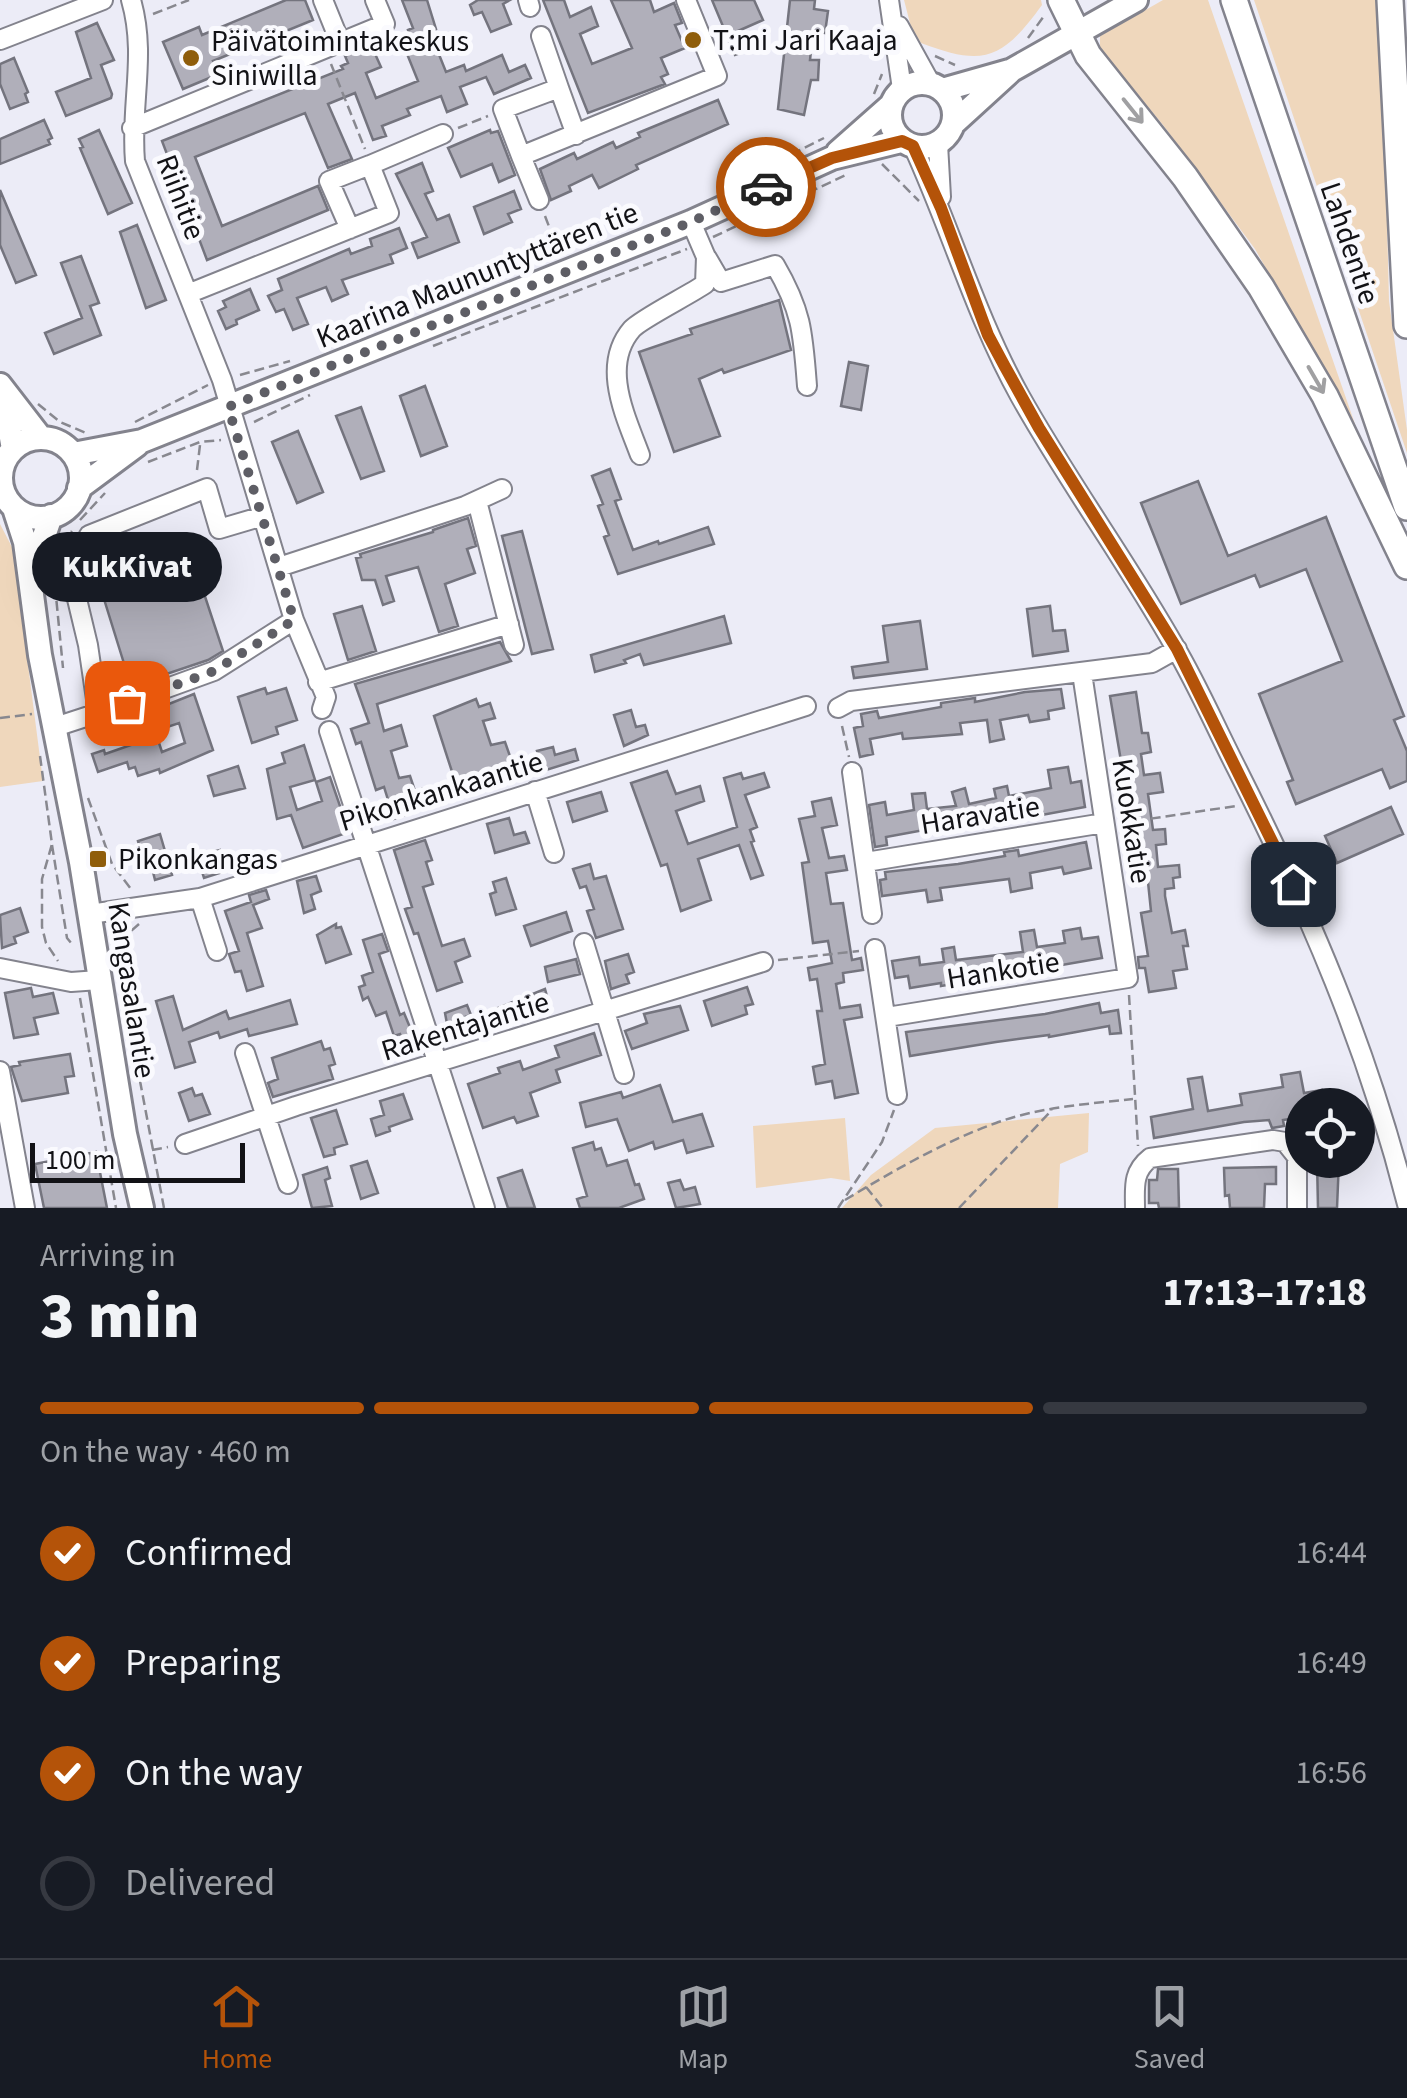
<!DOCTYPE html>
<html lang="en">
<head>
<meta charset="utf-8">
<style>
	:root { --surface:#171b24; --page:#242831; --text:#f1f3f6; --muted:#9ea1a6; --line:#363941; --accent:#b45309 }
	body { margin:0; font-family:"Source Sans 3",sans-serif; background:var(--page); color:var(--text); height:100vh; display:flex; flex-direction:column; font-size:38px; white-space:nowrap }
	* { box-sizing:border-box; margin:0 }
	p { font-size:32px; color:var(--muted) }
	.icon { flex:none; width:55px; height:55px; fill:none; stroke:currentColor; stroke-width:2; stroke-linecap:round; stroke-linejoin:round }
	.map { position:relative; height:1208px; overflow:hidden }
	.details { display:flex; flex-direction:column; background:var(--surface); flex:1 }
	.details>* { flex:none }
	.controls { position:absolute; left:1285px; top:1088px; display:grid; gap:20px }
	.controls a { display:grid; place-items:center; width:90px; height:90px; border-radius:50%; background:var(--surface); box-shadow:0 10px 40px #0002; font-size:50px }
	.scale { position:absolute; left:30px; bottom:25px; width:215px; box-sizing:border-box; padding-left:10px; border:5px solid #121216; border-top:0; font-size:28px; line-height:35px; white-space:nowrap; color:#121216; -webkit-text-stroke:8px #fafafe; paint-order:stroke }
	.pin { position:absolute; display:grid; place-items:center; width:85px; height:85px; color:#fff; margin:-42px; border-radius:20px; box-shadow:0 5px 15px #0006 }
	.courier { position:absolute; display:grid; place-items:center; width:100px; height:100px; margin:-50px; border:8px solid #b45309; border-radius:50%; background:#fff; color:#222; box-shadow:0 2px 12px #0007 }
	.bubble { position:absolute; height:70px; border-radius:35px; background:var(--surface); box-shadow:0 10px 40px #0002; font-size:32px; font-weight:800; line-height:70px; text-align:center }
	.overview em { font-style:normal; font-weight:800 }
	.overview div { display:flex; flex-direction:column-reverse }
	.overview { display:flex; align-items:center; justify-content:space-between; height:170px; padding:0 40px }
	h1 { font-size:65px; font-weight:800; line-height:75px }
	.bar { display:grid; grid-template-columns:repeat(4,1fr); gap:15px 10px; align-content:center; height:120px; padding:0 40px }
	.bar i { height:12px; border-radius:8px; background:var(--line) }
	.bar .current { background:var(--accent) }
	.bar p { grid-column:span 4 }
	ol { padding:0 40px; list-style:none }
	li { display:flex; align-items:center; gap:30px; height:110px }
	li p { margin-inline-start:auto }
	li .icon { padding:10px; border-radius:50%; background:var(--accent); color:#fff; stroke-width:4 }
	li:last-child { color:var(--muted) }
	li i { width:55px; height:55px; border:5px solid var(--line); border-radius:50% }
	.tabs { display:flex; justify-content:space-around; align-items:center; height:140px; border-top:2px solid var(--line); background:var(--surface); font-size:28px; color:var(--muted) }
	.tabs a { display:grid; justify-items:center; gap:5px }
	.tabs .current { color:var(--accent) }
	.map>svg:first-child { display:block }
	.green { fill:#efd7bc }
	.building { fill:#b0afba; stroke:#74747e; stroke-width:2.5; fill-rule:evenodd }
	.lines { fill:none; stroke-linecap:round; stroke-linejoin:round }
	.minor-casing { stroke:#83838d; stroke-width:22 }
	.major-casing { stroke:#83838d; stroke-width:28 }
	.highway-casing { stroke:#83838d; stroke-width:30 }
	.path { stroke:#88888f; stroke-width:2.5; stroke-dasharray:10 5; stroke-linecap:butt }
	.minor { stroke:#fff; stroke-width:18 }
	.major { stroke:#fff; stroke-width:22 }
	.highway { stroke:#fff; stroke-width:25 }
	.oneway { stroke:#a0a0a2 }
	.done { stroke:#5e5e65; stroke-width:10; stroke-dasharray:0 18 }
	.route { stroke:#b45309; stroke-width:12 }
	.poi-dot { fill:#8f5d0b; stroke:#fafafe; stroke-width:4 }
	.labels { text-anchor:middle; stroke-width:10; stroke-linejoin:round; paint-order:stroke }
	.poi-label { font-size:30px; fill:#121216; stroke:#fafafe; text-anchor:start }
	.street-label { font-size:30px; fill:#121216; stroke:#fafafe }
</style>
</head>
<body>
<div class="map">
<svg width="1407" height="1208" viewBox="0 0 1407 1208">
	<rect width="100%" height="100%" fill="#ececf7"/>
	<path class="green" d="M904,0H1041L1042,5C1002,60 984,67 921,43L911,27Z
		M1163,0H1208L1356,427L1255,249L1163,125L1100,49V36Z
		M1254,0H1378L1382,22L1389,301L1407,430V453Z
		M0,524L13,549L43,781L0,787Z
		M1089,1113L1088,1152L1060,1164L1058,1208H842L871,1175L935,1128Z
		M845,1118L850,1181L831,1178L756,1188L753,1126Z"/>
	<path class="building" d="M286,0H305L313,20L213,61L219,74L183,89L163,42L199,27L202,35Z
		M402,0H427L436,29L430,32L446,72L464,65L466,71L502,55L509,72L525,65L531,78L494,94L486,77L460,87L467,104L447,112L441,96L407,109L410,115L382,126L386,136L373,140L355,93L328,104L352,159L328,168L305,113L195,157L222,226L318,186L328,210L207,260L162,141L343,69L341,66L348,63L345,56L371,45L381,67L366,73L376,98L418,81L403,44L412,40L408,30L413,28Z
		M478,0H510L503,4L511,24L491,32L482,12L474,15L470,5Z
		M543,0H564L570,17L591,7L598,26L580,34L592,64L632,48L611,0H650L654,12L674,3L682,23L675,25L685,48L661,58L668,74L661,77L665,84L588,113Z
		M712,0H754L763,20L738,31L746,51L735,55Z
		M790,0H815L814,9L828,11L825,33L813,31L810,60H819L818,80H811L804,115L778,109Z
		M97,23L114,60L101,65L112,94L111,98L66,116L56,92L91,78L76,32Z
		M14,58L28,92L25,94L28,102L10,109L0,84V64Z
		M718,100L728,124L636,165L638,169L599,188L592,175L569,186L571,191L551,200L540,169L574,153L577,159L613,142L616,148L640,137L638,133Z
		M44,120L52,138L48,140L50,144L0,164V139Z
		M99,130L132,203L108,214L80,148L83,147L79,139Z
		M490,130L491,133L498,131L515,175L499,182L492,164L461,177L448,148Z
		M422,163L433,191L425,194L437,220L449,215L459,242L418,258L412,243L427,237L396,174Z
		M0,190L36,275L16,283L0,245Z
		M514,191L521,209L508,214L512,222L484,234L474,207Z
		M137,225L166,300L146,308L120,232Z
		M399,228L407,248L390,255L393,263L342,280L348,294L332,301L326,287L297,298L308,324L293,330L284,309L276,312L268,296L282,290L278,279L349,249L351,254L372,246L370,239Z
		M81,256L99,303L90,306L101,335L54,354L45,333L82,318L61,263Z
		M250,289L259,310L236,320L237,324L226,329L218,311L226,307L223,301Z
		M779,300L791,350L724,373L722,369L699,379L720,436L674,452L639,352L692,334L690,329Z
		M849,362L868,366L861,410L841,406Z
		M425,386L447,446L421,456L400,396Z
		M361,407L384,471L361,479L336,416Z
		M298,431L323,492L297,503L272,442Z
		M610,469L621,499L615,501L633,550L658,541L659,544L708,527L714,544L618,574L604,537L609,535L598,506L603,504L592,476Z
		M1198,481L1228,556L1326,517L1404,716L1394,720L1407,751V781L1390,788L1382,769L1296,804L1287,782L1293,780L1259,694L1342,661L1306,569L1260,587L1255,575L1181,604L1141,503Z
		M468,518L476,546L467,549L475,573L445,584L458,626L439,632L418,567L386,576L394,601L383,605L375,580H362L356,558L361,557L360,554L433,532V530Z
		M522,531L553,649L532,654L502,536Z
		M139,553L160,564L191,554L223,651L208,660L131,686L95,570Z
		M362,606L376,651L348,660L334,614Z
		M1050,606L1053,631L1065,630L1068,651L1033,656L1027,609Z
		M724,616L731,643L644,665L640,654L624,660L626,663L595,672L591,655Z
		M920,621L927,669L854,678L852,667L888,662L883,626Z
		M500,642L511,661L377,704L384,731L401,725L407,746L391,751L399,778L410,776L415,791L425,788L431,806L394,819L384,787L376,790L361,742L356,744L351,729L369,723L355,684Z
		M265,688L267,694L286,688L297,720L276,727L278,734L252,743L238,697Z
		M1061,689L1064,708L1048,711L1049,719L1030,722L1028,715L1000,720L1004,739L990,742L987,720L960,723L962,734L903,739L902,733L870,739L873,754L860,757L854,728L863,726L861,714L877,711L879,718L941,707V703L975,698V702L1025,692Z
		M1136,692L1142,733H1148L1151,752L1141,754L1144,775L1160,773L1163,792L1148,794L1153,830L1165,829L1166,844L1156,845L1158,867L1179,865L1180,877L1173,878L1174,888L1165,889V896L1172,933L1185,930L1188,946H1183L1187,969L1173,971L1176,988L1149,992L1145,968H1139L1138,957L1148,956L1141,913L1151,911L1148,882L1134,883L1133,870H1137L1134,838L1110,696Z
		M194,694L213,750L160,773L159,769L138,776L135,767L129,769L127,762L98,772L92,754L104,750L105,754L131,745L125,727L136,717ZM179,723L185,743L162,752L155,731Z
		M476,699L479,707L490,703L495,718L483,721L491,745L505,742L512,762L504,765L506,773L466,786L464,778L455,781L434,716Z
		M631,710L636,727L645,725L648,735L624,746L614,715Z
		M304,745L315,780L290,787L297,810L322,801L316,782L330,777L349,832L303,848L291,815L277,819L267,769L285,763L282,753Z
		M553,747L555,755L575,749L578,760L543,771L537,751Z
		M238,766L245,788L214,796L208,776Z
		M1068,767L1071,783L1081,781L1085,807L972,828L924,833V830L886,837L887,845L875,847L869,805L885,802L887,815L914,810L912,794L925,793L927,809L956,806L952,792L965,788L969,804L996,798L994,789L1007,786L1009,796L1051,788L1048,770Z
		M667,771L676,794L700,786L704,801L676,811L688,844L737,827L724,778L741,773L743,779L764,773L769,787L745,795L757,827L750,830L754,841L751,842L763,875L751,879L739,845L698,859L711,900L681,911L667,864L661,866L631,783Z
		M601,792L607,811L573,822L567,802Z
		M831,798L837,825L822,828L829,858L844,856L847,870L826,873L831,904L843,903L852,960L861,958L863,970L843,973L844,982L836,984L840,1008L860,1005L862,1017L844,1020L858,1093L835,1098L832,1081L816,1084L813,1067L825,1064L817,1011H822L817,979L810,980L808,968L832,963L828,941L813,943L802,863L809,862L799,819L815,816L812,802Z
		M1391,807L1403,834L1337,863L1325,836Z
		M509,818L514,835L525,832L529,843L495,853L487,824Z
		M160,834L172,875L155,880L151,864L145,866L138,841Z
		M425,840L432,860L426,862L433,884L423,887L442,946L464,939L470,956L455,962L462,982L437,991L418,933L414,934L405,909L412,907L394,850Z
		M1086,842L1091,868L1064,874L1062,867L1030,873L1032,888L1011,892L1009,879L940,888L942,900L928,902L926,890L882,896L880,880L886,879L885,872L958,864L1005,856L1004,852L1018,850L1019,856Z
		M220,850L226,871L204,878L197,856Z
		M590,864L594,879L606,876L623,929L596,938L587,911L594,909L586,886L580,888L573,869Z
		M316,876L321,891L311,895L315,909L304,913L297,881Z
		M506,878L516,909L496,915L490,894L496,892L493,882Z
		M266,890L269,899L253,905L262,928L247,933L263,986L247,991L241,971L235,972L229,954L239,951L225,911L251,902L249,895Z
		M20,908L28,932L14,937L16,943L2,948L0,915Z
		M566,912L572,931L531,946L524,926Z
		M336,924V928L341,927L351,954L326,963L317,935Z
		M1080,928L1082,939L1098,937L1102,958L941,986V983L910,988L908,976L895,978L892,961L919,957L920,965L944,962L942,949L954,947L956,960L1023,952L1020,932L1034,930L1037,947L1065,943L1063,931Z
		M382,934L388,951L379,954L400,1015L404,1013L419,1049L406,1053L400,1034L394,1036L386,1012L376,1016L368,997L363,1000L359,987L365,985L362,976L373,972L363,940Z
		M628,954L634,972L626,975L629,983L611,989L605,961Z
		M576,959L580,974L548,982L545,967Z
		M747,987L753,1004L745,1006L747,1014L712,1026L704,1001Z
		M31,988L33,997L53,993L58,1013L34,1018L38,1034L14,1038L5,993Z
		M545,989L548,1000L542,1002L544,1010L504,1025L498,1008Z
		M173,996L183,1030L226,1011L229,1019L290,1000L297,1024L249,1036L247,1029L220,1038L218,1032L189,1042L195,1062L175,1068L156,1001Z
		M1099,1003L1101,1013L1118,1010L1121,1033L1110,1034L1109,1026L1049,1037V1035L996,1042L910,1056L906,1032L1045,1014Z
		M467,1005L471,1015L462,1018L468,1034L450,1040L445,1013Z
		M680,1006L688,1030L632,1049L625,1031L647,1023L644,1014Z
		M594,1033L601,1055L556,1070L560,1082L530,1093L538,1116L517,1123L514,1117L483,1128L468,1084L500,1073L498,1068L520,1061L523,1070L559,1057L555,1046Z
		M321,1041L324,1050L330,1048L335,1064L329,1066L333,1079L273,1097L268,1083L278,1079L272,1058Z
		M70,1054L74,1076L65,1077L68,1093L22,1101L11,1067L20,1065L19,1062Z
		M1300,1072L1304,1093L1322,1090L1324,1105H1302V1117L1283,1120L1284,1126L1272,1128L1269,1120L1244,1122L1154,1138L1151,1117L1193,1109L1188,1079L1202,1077L1208,1111L1242,1105L1240,1094L1283,1087L1281,1075Z
		M660,1085L673,1122L702,1114L713,1146L687,1153L683,1140L655,1149L653,1142L629,1151L617,1119L586,1127L580,1103L621,1092L623,1098Z
		M192,1088L195,1096L202,1094L210,1114L189,1121L179,1093Z
		M403,1094L412,1119L389,1127L390,1131L376,1136L371,1119L384,1115L380,1101Z
		M336,1110L347,1144L334,1148L335,1154L324,1157L311,1118Z
		M593,1142L595,1150L601,1148L607,1166L627,1160L635,1185L639,1184L644,1199L619,1208H580L577,1199L587,1196L573,1148Z
		M96,1152L107,1208H44L35,1164Z
		M1317,1160H1339L1337,1208H1318Z
		M367,1161L378,1193L361,1199L351,1166Z
		M327,1167L330,1178L325,1180L332,1206L312,1208L303,1175Z
		M1276,1167V1184H1265L1264,1208H1230L1229,1195L1225,1196L1224,1168Z
		M1158,1169H1178L1179,1208H1159L1158,1203H1149V1180H1157Z
		M522,1170L535,1208H508L498,1178Z
		M680,1180L684,1190L695,1187L700,1204L676,1208L668,1183Z"/>
	<g class="lines">
		<g class="minor-casing">
			<path id="minor" d="M131,0C147,55 130,105 135,161L222,380L294,620L326,697L322,709
				M323,0L340,42
				M528,0L530,7
				M889,0L902,89
				M899,26L931,84
				M541,36L559,88
				M0,40L103,0
				M132,128L385,24L375,0
				M576,135L559,88L503,109L521,156L717,76L686,0
				M938,144L941,197
				M913,146C951,229 976,317 1020,396C1068,482 1127,562 1175,647C1198,686 1216,728 1237,769C1310,914 1367,1046 1407,1204
				M521,156L539,200
				M370,165L443,134
				M707,258L721,282L775,265C802,311 803,333 807,386
				M190,293L389,213L370,165L329,181L350,229
				M640,455C626,417 600,366 632,329C641,319 689,295 705,284L706,257L691,222
				M477,501L514,645
				M279,567L465,506L502,489
				M318,682L509,624
				M838,708L851,701L1152,663L1177,649
				M98,713L214,671L294,620
				M55,727L98,713L88,645L71,574L89,535L207,488L219,529L263,516
				M329,731L485,1208
				M852,772L872,914
				M535,791L554,853
				M866,862L1104,823
				M200,898L217,951
				M90,914L200,898L806,706
				M584,943L624,1074
				M875,949L897,1095
				M0,968L71,982L99,980
				M887,1017L1128,978L1082,673
				M245,1053L288,1184
				M0,1071L25,1208
				M185,1144L296,1106L763,962
				M1135,1208C1135,1188 1132,1172 1150,1158L1273,1140L1285,1142L1297,1157V1208"/>
		</g>
		<g class="major-casing">
			<path id="major" d="M890 115a32 32 0 1 1 64 0a32 32 0 1 1-64 0Z
				M942,90L1009,71
				M953,124L1012,70L1136,0
				M838,152L890,106
				M0,385L41,438
				M0,409L8,421L13,449
				M1 478a40 40 0 1 1 80 0a40 40 0 1 1-80 0Z
				M73,454L142,441L691,222L832,158L901,141
				M79,488L137,445
				M14,508L25,542L40,655L81,862L125,1134L142,1208
				M39,575L42,542L51,516"/>
		</g>
		<g class="highway-casing">
			<path id="highway" d="M1061,0L1088,55L1185,177L1261,287L1325,396L1407,566
				M1234,0L1407,507
				M1390,0L1407,325"/>
		</g>
		<path class="path" d="M153,14L189,0
			M1028,38L1044,16
			M935,56L955,65
			M331,64L365,149
			M874,94L882,74
			M458,128L488,116
			M778,161L824,138
			M882,164L919,201
			M545,216L560,255
			M713,237L846,175
			M433,346L687,249
			M240,375L290,361
			M38,404L60,422L86,433
			M135,422L208,385
			M254,422L310,395
			M148,462L200,442L221,440
			M197,470L200,445
			M80,520L105,493
			M62,544L72,531
			M55,586L63,668
			M0,718L32,714
			M842,726L849,757
			M40,756L52,844L42,879V927L46,943L58,961
			M88,798L112,864L131,889
			M1121,823L1236,806
			M52,845L67,938L72,944
			M139,924L123,938L122,950L137,1065L164,1208
			M778,960L859,951
			M1129,995L1138,1146
			M80,998L116,1208
			M152,1150L168,1147
			M866,1187L883,1208
			M845,1200C893,1171 943,1142 996,1123C1039,1107 1088,1104 1133,1099
			M838,1208L882,1142L894,1110
			M959,1208L1052,1110"/>
		<use href="#minor" class="minor"/>
		<use href="#major" class="major"/>
		<use href="#highway" class="highway"/>
	</g>
	<defs><path id="oneway-shaft" d="M-6 0H5M1.5-3L5.5 0L1.5 3" fill="none" stroke-width="1.6" stroke-linecap="round" stroke-linejoin="round" transform="scale(2.5)"/></defs>
	<g class="oneway">
		<use href="#oneway-shaft" transform="translate(1133 111) rotate(51)"/>
		<use href="#oneway-shaft" transform="translate(1316 380) rotate(60)"/>
	</g>
	<g class="lines">
		<path class="done" d="M127,703L214,671L294,620L228,407L691,222L766,187"/>
		<path class="route" d="M766,187L832,158L902,141L913,146L941,208L988,335L1004,365L1039,428L1177,649L1293,884"/>
	</g>
	<g class="poi-dot">
		<circle cx="693" cy="40" r="10"/>
		<circle cx="191" cy="58" r="10"/>
		<rect x="88" y="849" width="20" height="20" rx="5"/>
	</g>
	<g class="labels">
		<g class="poi-label">
			<text x="713" y="50">T:mi Jari Kaaja</text>
			<text x="211" y="51">Päivätoimintakeskus<tspan x="211" dy="34">Siniwilla</tspan></text>
			<text x="118" y="869">Pikonkangas</text>
		</g>
		<g class="street-label">
			<text transform="translate(181 197) rotate(69)" y="10">Riihitie</text>
			<text transform="translate(1350 243) rotate(71)" y="10">Lahdentie</text>
			<text transform="translate(477 275) rotate(-22)" y="10">Kaarina Maununtyttären tie</text>
			<text transform="translate(441 791) rotate(-17)" y="10">Pikonkankaantie</text>
			<text transform="translate(980 815) rotate(-9)" y="10">Haravatie</text>
			<text transform="translate(1132 821) rotate(81)" y="10">Kuokkatie</text>
			<text transform="translate(1003 970) rotate(-9)" y="10">Hankotie</text>
			<text transform="translate(132 990) rotate(81)" y="10">Kangasalantie</text>
			<text transform="translate(465 1026) rotate(-17)" y="10">Rakentajantie</text>
		</g>
	</g>
</svg>
<div class="controls">
<a><svg class="icon" aria-label="locate" viewBox="0 0 24 24"><circle cx="12" cy="12" r="6"/><path d="M12 2v4M12 18v4M2 12h4M18 12h4"/></svg></a>
</div>
<div class="scale">100 m</div>
<div class="pin" style="left:127px;top:703px;background:#ea580c"><svg class="icon" aria-label="bag" viewBox="0 0 24 24"><path d="M5 8h14l-1 12H6zM9 8a3 3 0 0 1 6 0"/></svg></div>
<div class="pin" style="left:1293px;top:884px;background:#1f2937"><svg class="icon" aria-label="home" viewBox="0 0 24 24"><path d="M3 11l9-7 9 7M6 9v11h12V9"/></svg></div>
<div class="courier" style="left:766px;top:187px"><svg class="icon" aria-label="car" viewBox="0 0 24 24"><path d="M5 17H2v-5l4-1 3-4h7l3 4 3 1v5h-3M9 17h6M6 11h13"/><circle cx="7" cy="17" r="2"/><circle cx="17" cy="17" r="2"/></svg></div>
<div class="bubble" style="left:32px;top:532px;width:190px">KukKivat</div>
</div>
<section class="details">
<div class="overview"><div><h1>3 min</h1><p>Arriving in</p></div><em>17:13–17:18</em></div>
<div class="bar"><i class="current"></i><i class="current"></i><i class="current"></i><i></i><p>On the way · 460 m</p></div>
<ol>
<li><svg class="icon" aria-label="check" viewBox="0 0 24 24"><path d="M5 12l5 5 9-10"/></svg>Confirmed<p>16:44</p></li>
<li><svg class="icon" aria-label="check" viewBox="0 0 24 24"><path d="M5 12l5 5 9-10"/></svg>Preparing<p>16:49</p></li>
<li><svg class="icon" aria-label="check" viewBox="0 0 24 24"><path d="M5 12l5 5 9-10"/></svg>On the way<p>16:56</p></li>
<li><i></i>Delivered</li>
</ol>
</section>
<nav class="tabs">
<a class="current"><svg class="icon" aria-label="home" viewBox="0 0 24 24"><path d="M3 11l9-7 9 7M6 9v11h12V9"/></svg>Home</a>
<a><svg class="icon" aria-label="map" viewBox="0 0 24 24"><path d="M3 6l6-2 6 2 6-2v14l-6 2-6-2-6 2zM9 4v14M15 6v14"/></svg>Map</a>
<a><svg class="icon" aria-label="saved" viewBox="0 0 24 24"><path d="M7 4h10v16l-5-4-5 4z"/></svg>Saved</a>
</nav>
</body>
</html>
